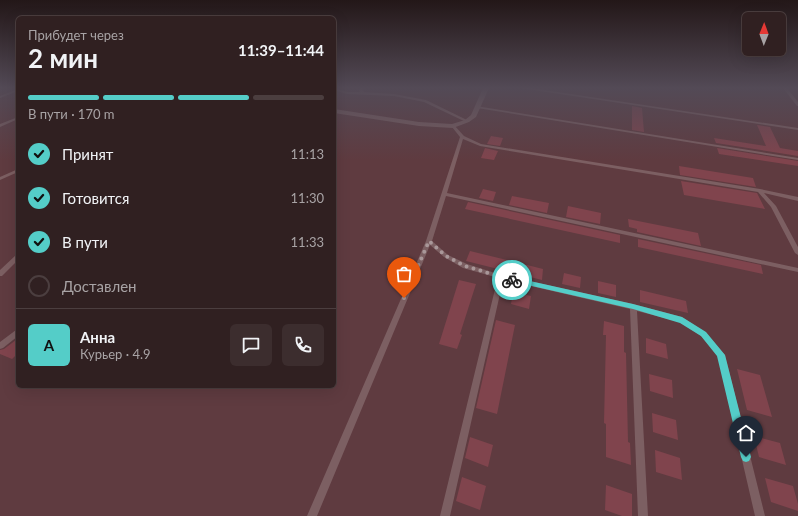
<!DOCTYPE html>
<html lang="ru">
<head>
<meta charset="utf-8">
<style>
	:root { --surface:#302021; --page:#3c2d2e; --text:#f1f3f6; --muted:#a8a3a5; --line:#4b3e3f; --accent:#54cdc8 }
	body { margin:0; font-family:Lato,sans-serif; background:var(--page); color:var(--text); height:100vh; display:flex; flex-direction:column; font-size:15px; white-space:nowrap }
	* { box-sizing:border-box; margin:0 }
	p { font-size:13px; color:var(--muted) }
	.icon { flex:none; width:22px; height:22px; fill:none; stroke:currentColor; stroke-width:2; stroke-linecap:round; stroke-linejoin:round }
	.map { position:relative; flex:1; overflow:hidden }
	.drawer { position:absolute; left:16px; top:16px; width:320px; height:372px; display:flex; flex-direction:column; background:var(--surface); border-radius:6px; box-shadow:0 4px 16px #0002,0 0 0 1px var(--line) }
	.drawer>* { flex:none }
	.needle { width:26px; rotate:1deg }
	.fabs { position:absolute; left:742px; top:12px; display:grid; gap:8px }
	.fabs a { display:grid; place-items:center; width:44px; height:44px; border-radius:6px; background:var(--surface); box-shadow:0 4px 16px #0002,0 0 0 1px var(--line); font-size:20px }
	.pin { position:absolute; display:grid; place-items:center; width:34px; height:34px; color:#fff; margin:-41px -17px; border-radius:50% 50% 50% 0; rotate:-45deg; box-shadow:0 0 4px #0007 }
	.pin .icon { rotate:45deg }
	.courier { position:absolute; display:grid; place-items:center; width:40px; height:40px; margin:-20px; border:3px solid #54cdc8; border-radius:50%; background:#fff; color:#222; box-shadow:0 1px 5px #0007 }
	.headline em { font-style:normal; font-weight:700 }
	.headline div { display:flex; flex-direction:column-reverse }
	.headline { display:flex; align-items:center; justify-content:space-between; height:68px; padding:0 12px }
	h1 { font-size:26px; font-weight:700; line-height:30px }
	.bar { display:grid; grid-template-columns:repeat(4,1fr); gap:6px 4px; align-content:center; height:48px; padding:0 12px }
	.bar i { height:5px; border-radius:3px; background:var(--line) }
	.bar .active { background:var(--accent) }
	.bar p { grid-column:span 4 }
	.line { display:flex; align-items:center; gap:10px; padding:0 12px; border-top:1px solid var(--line) }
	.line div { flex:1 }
	.round { display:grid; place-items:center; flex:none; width:42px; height:42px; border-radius:6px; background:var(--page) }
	ol { padding:0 12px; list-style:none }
	li { display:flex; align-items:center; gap:12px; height:44px }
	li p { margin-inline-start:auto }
	li .icon { padding:4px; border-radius:50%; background:var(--accent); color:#111; stroke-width:4 }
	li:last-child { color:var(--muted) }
	li i { width:22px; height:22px; border:2px solid var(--line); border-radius:50% }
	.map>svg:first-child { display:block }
	.green { fill:#5f3b40 }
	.building { fill:#80444d }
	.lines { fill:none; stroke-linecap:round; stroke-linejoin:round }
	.lane { fill:#7c5f62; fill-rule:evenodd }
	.street { fill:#7c5f62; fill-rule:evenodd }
	.route { fill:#54cdc8 }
	.done { stroke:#a99799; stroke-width:4; stroke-dasharray:0 7.2 }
</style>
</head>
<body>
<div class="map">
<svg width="798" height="516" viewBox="0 0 798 516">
	<rect width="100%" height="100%" fill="#402a2c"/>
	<path class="green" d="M0,88H18V386H334V88H798V516H0Z"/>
	<path class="building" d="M632,106L642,108L644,132L632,130Z
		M757,125L770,127L780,148L798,151V156L716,143L714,138L766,146Z
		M491,136L503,138L500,146L487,144Z
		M485,148L498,151L494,160L481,158Z
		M717,148L798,161V166L719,154Z
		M679,166L753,178L756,187L680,175Z
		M681,181L757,193L765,209L684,195Z
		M483,189L496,192L493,201L479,198Z
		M512,196L549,203L547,213L509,205Z
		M468,202L620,235V243L465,209Z
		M568,206L601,213L600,224L566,217Z
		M628,219L698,233L701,246L637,232V229L629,227Z
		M638,239L761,265L763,274L638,247Z
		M470,251L543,269L542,280L466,261Z
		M564,273L581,277L580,288L562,284Z
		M459,280L476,284L460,334L462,335L457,349L439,344Z
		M598,281L616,285V297L598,293Z
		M640,290L686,301L688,313L640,302Z
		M513,292L531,296L529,309L511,304Z
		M496,320L515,325L497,414L476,408Z
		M604,321L624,326V352L626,353L628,442L630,443L631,465L606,457V424L604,423L606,335H603Z
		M646,338L666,344L668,359L646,353Z
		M16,340H18V353L12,359L0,354V350L4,349Z
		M737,369L760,375L772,417L747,410Z
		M649,374L672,380L673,398L650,391Z
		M652,413L676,420L678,440L653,432Z
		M754,436L780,443L786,465L759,457Z
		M470,437L493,445L488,467L465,458Z
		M655,450L680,458L682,480L656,472Z
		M462,477L486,486L480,510L456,501Z
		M765,478L793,486L798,504V511L771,502Z
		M606,485L632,494V516H622L605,510Z"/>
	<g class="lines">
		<path class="lane" d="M334,88L347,92H360L359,90L361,88H365L363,90L364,92L394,94L426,100L469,121L466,122L424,102L394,96L347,94L334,90Z
			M520,88H531L798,128V130Z
			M783,88H787L798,102V106H797Z
			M18,89V91L0,98V96Z
			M476,106L798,158V160L477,108H476Z
			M18,117V119L0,127V124Z
			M452,125H454L464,136L481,144L760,189L798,197V201L764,193L776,206L798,247V255L795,253L771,207L758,192L480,146L463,139L447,193L798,268V272L446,196L432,241L448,255L467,264L498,274L633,304L682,317L705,332L725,355L765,516H755L718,356L701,336L680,322L637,311L648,516H638L630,309L501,279L502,285L450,516H440L496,285L495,277L463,268L444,257L430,245L317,516H307L426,241L460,137L452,127Z
			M18,169V172L0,180V177Z
			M18,254V260L2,276H0V270L16,255Z
			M18,329V336L3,348L0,349V342L16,330Z"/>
		<path class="street" d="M483,88H489L476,117L469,122L453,128L419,126L334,113V109L419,122L452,124L465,120L471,115Z"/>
	</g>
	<linearGradient id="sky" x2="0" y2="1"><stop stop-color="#231718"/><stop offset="0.55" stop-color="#534a56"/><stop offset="1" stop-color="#534a56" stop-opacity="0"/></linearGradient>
	<rect width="798" height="160" fill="url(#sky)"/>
	<path class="route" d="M512,277L633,304L682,317L706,332L725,355L751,457L749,461L746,462L743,461L741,457L717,356L701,336L680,323L633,309L510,281L509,280Z"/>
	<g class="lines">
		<path class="done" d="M404,298L429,241L446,256L465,266L512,280"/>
	</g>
</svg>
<div class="fabs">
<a><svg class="needle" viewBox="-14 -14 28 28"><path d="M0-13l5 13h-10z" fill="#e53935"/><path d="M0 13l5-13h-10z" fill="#a8a3a5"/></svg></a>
</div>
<div class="pin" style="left:404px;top:298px;background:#ea580c"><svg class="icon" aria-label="bag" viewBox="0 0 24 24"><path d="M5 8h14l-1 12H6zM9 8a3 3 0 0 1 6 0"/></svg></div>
<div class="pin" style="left:746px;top:457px;background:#1f2937"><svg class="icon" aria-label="home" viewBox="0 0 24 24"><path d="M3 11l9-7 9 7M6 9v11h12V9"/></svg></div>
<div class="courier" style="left:512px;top:280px"><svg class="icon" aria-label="bike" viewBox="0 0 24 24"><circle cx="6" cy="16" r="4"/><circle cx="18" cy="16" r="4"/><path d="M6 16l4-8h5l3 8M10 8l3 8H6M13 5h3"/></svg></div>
<section class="drawer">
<div class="headline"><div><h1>2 мин</h1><p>Прибудет через</p></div><em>11:39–11:44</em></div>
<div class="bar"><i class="active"></i><i class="active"></i><i class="active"></i><i></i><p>В пути · 170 m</p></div>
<ol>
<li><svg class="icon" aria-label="check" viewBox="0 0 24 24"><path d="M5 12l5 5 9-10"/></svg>Принят<p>11:13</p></li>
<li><svg class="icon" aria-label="check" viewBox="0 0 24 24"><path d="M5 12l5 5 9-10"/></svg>Готовится<p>11:30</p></li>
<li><svg class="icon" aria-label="check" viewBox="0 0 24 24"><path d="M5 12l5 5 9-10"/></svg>В пути<p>11:33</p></li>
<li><i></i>Доставлен</li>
</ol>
<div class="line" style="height:72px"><b class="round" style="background:var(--accent);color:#111">А</b><div><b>Анна</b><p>Курьер · 4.9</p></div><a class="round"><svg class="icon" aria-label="chat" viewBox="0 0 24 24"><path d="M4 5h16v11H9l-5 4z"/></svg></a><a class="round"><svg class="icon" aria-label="phone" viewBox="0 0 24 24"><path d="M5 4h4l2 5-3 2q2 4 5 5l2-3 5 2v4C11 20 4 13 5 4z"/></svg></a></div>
</section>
</div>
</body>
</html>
